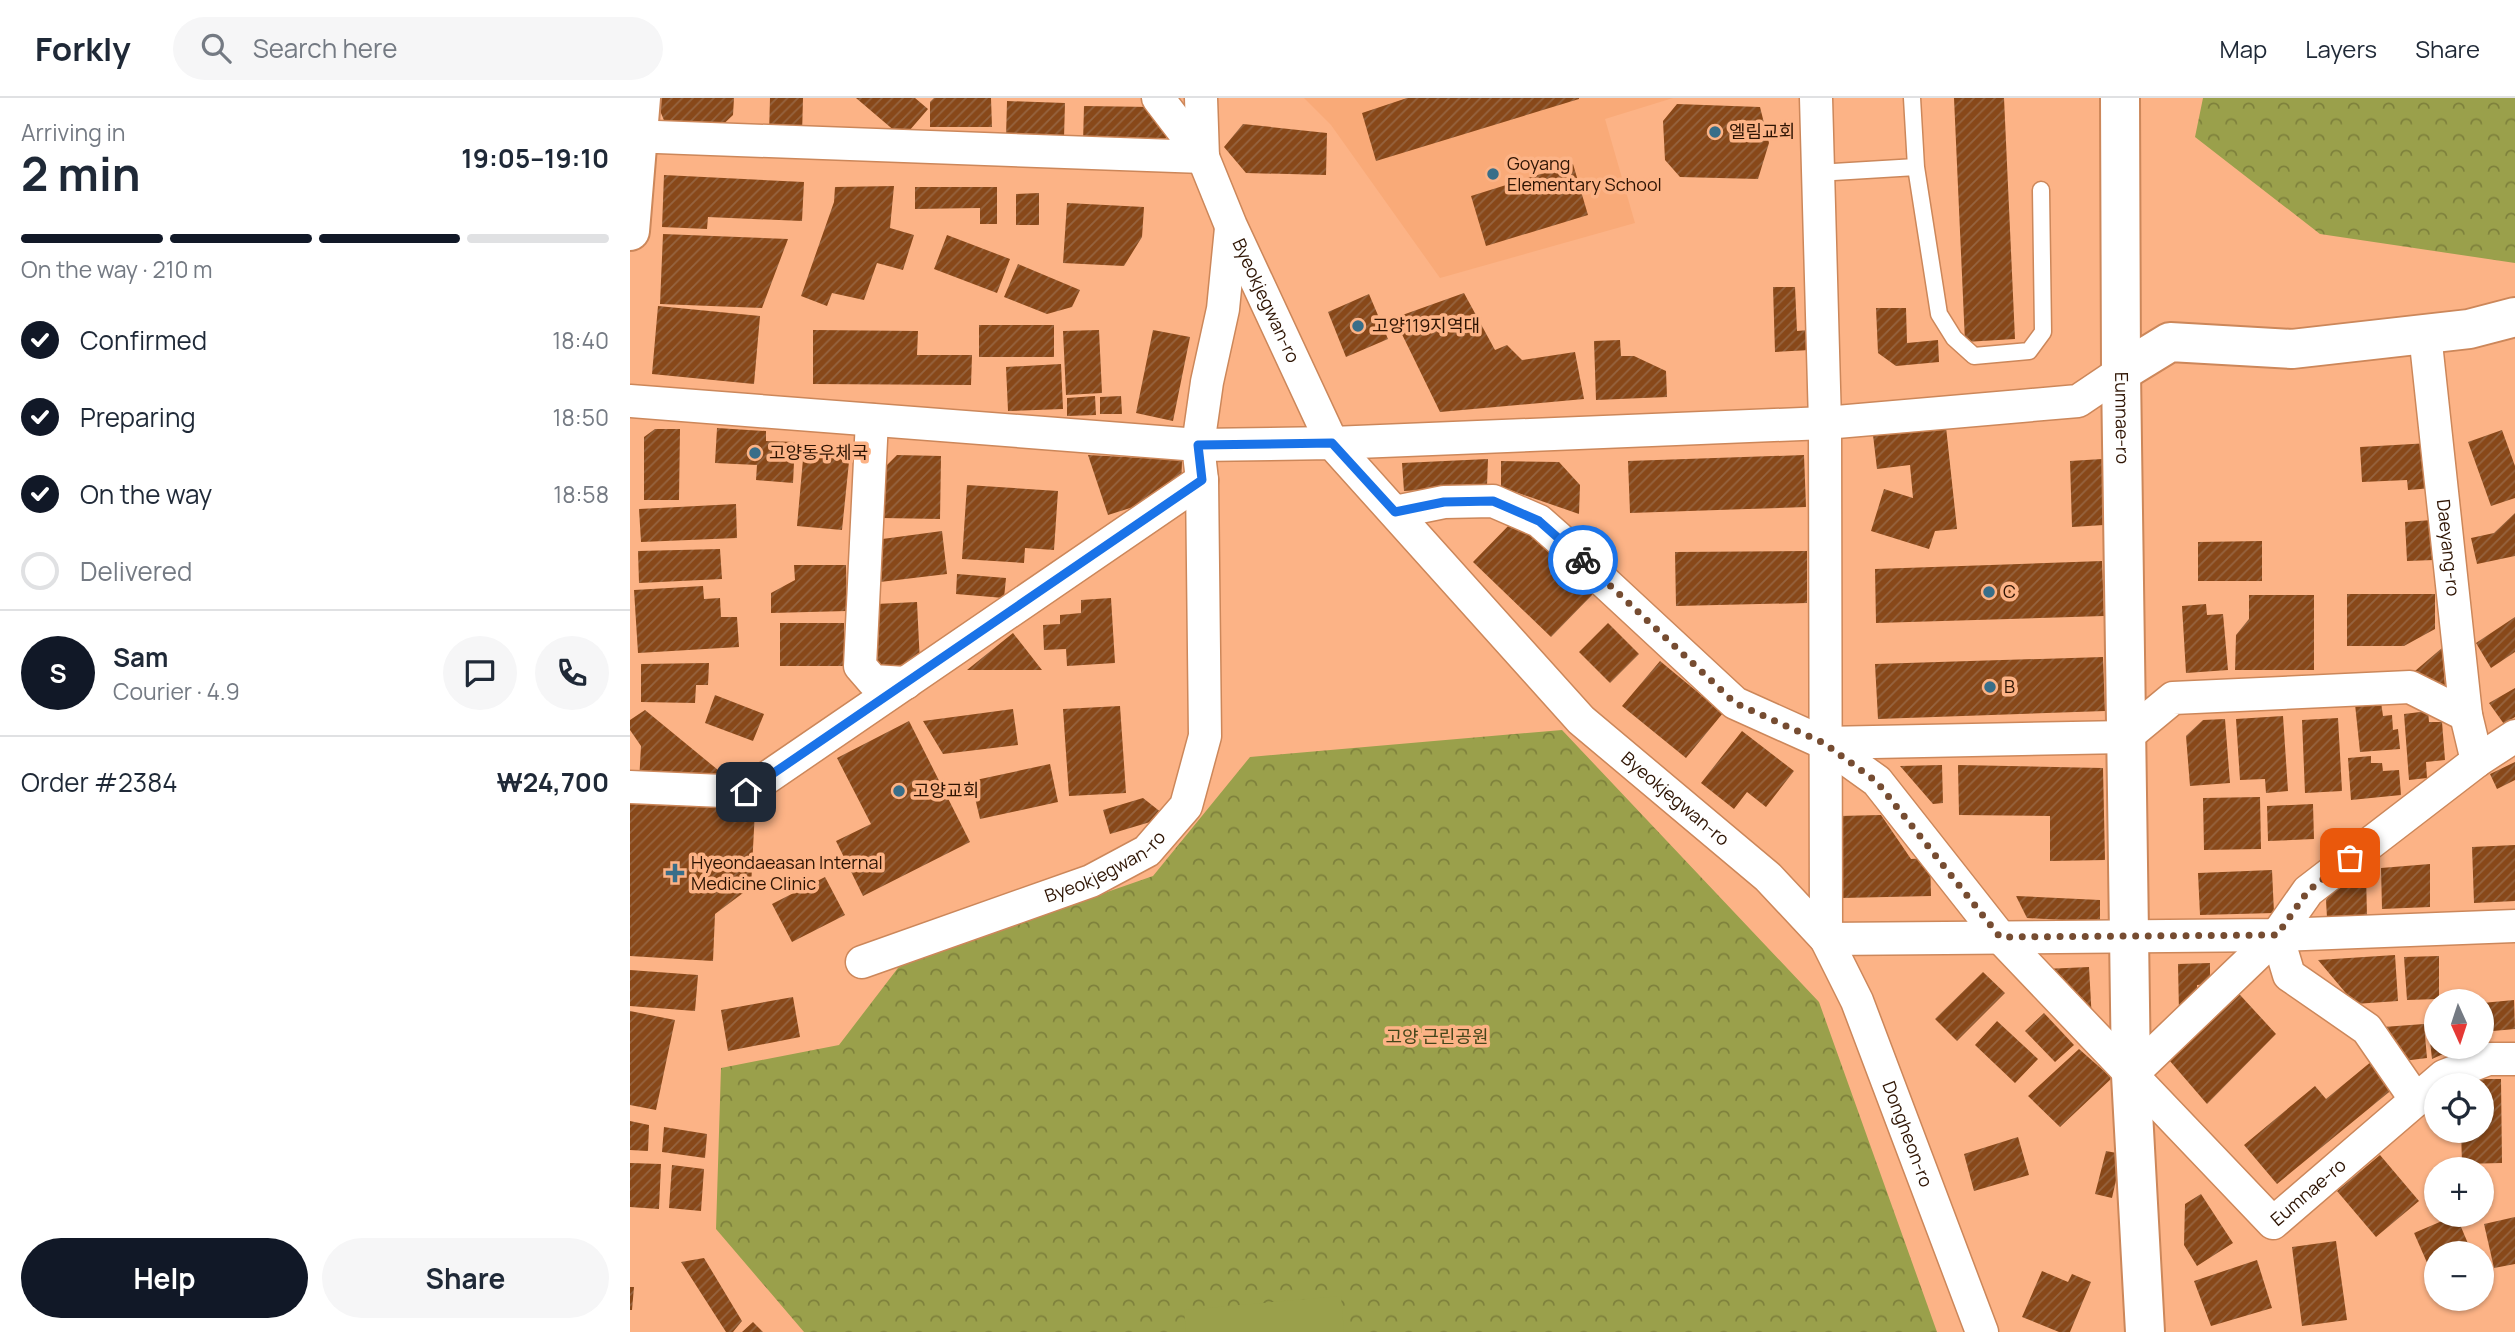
<!DOCTYPE html>
<html lang="en">
<head>
<meta charset="utf-8">
<style>
	:root { --surface:#fff; --page:#f6f6f7; --text:#1f2937; --muted:#747a83; --line:#e0e1e3; --accent:#111827 }
	body { margin:0; font-family:Manrope,"Noto Sans KR",sans-serif; background:var(--page); color:var(--text); height:100vh; display:flex; flex-direction:column; font-size:26px; white-space:nowrap }
	* { box-sizing:border-box; margin:0 }
	p { font-size:23px; color:var(--muted) }
	.icon { flex:none; width:38px; height:38px; fill:none; stroke:currentColor; stroke-width:2; stroke-linecap:round; stroke-linejoin:round }
	.map { position:relative; flex:1; overflow:hidden }
	.details { display:flex; flex-direction:column; background:var(--surface); width:630px }
	.details>* { flex:none }
	.needle { width:46px; rotate:177deg }
	.fabs { position:absolute; left:1794px; top:891px; display:grid; gap:14px }
	.fabs a { display:grid; place-items:center; width:70px; height:70px; border-radius:50%; background:var(--surface); box-shadow:0 2px 5px #0004; font-size:35px }
	.pin { position:absolute; display:grid; place-items:center; width:60px; height:60px; color:#fff; margin:-30px; border-radius:14px; box-shadow:0 4px 10px #0006 }
	.courier { position:absolute; display:grid; place-items:center; width:70px; height:70px; margin:-35px; border:5px solid #1a73e8; border-radius:50%; background:#fff; color:#222; box-shadow:0 2px 9px #0007 }
	.summary em { font-style:normal; font-weight:700 }
	.summary div { display:flex; flex-direction:column-reverse }
	.summary { display:flex; align-items:center; justify-content:space-between; height:119px; padding:0 21px }
	h1 { font-size:46px; font-weight:700; line-height:52px }
	.bar { display:grid; grid-template-columns:repeat(4,1fr); gap:10px 7px; align-content:center; height:84px; padding:0 21px }
	.bar i { height:9px; border-radius:5px; background:var(--line) }
	.bar .current { background:var(--accent) }
	.bar p { grid-column:span 4 }
	.line { display:flex; align-items:center; gap:18px; padding:0 21px; border-top:2px solid var(--line) }
	.line div { flex:1 }
	.round { display:grid; place-items:center; flex:none; width:74px; height:74px; border-radius:37px; background:var(--page) }
	ol { padding:0 21px; list-style:none }
	li { display:flex; align-items:center; gap:21px; height:77px }
	li p { margin-inline-start:auto }
	li .icon { padding:7px; border-radius:50%; background:var(--accent); color:#fff; stroke-width:4 }
	li:last-child { color:var(--muted) }
	li i { width:38px; height:38px; border:4px solid var(--line); border-radius:50% }
	.primary-button { display:flex; gap:14px; margin-top:auto; padding:14px 21px }
	.primary-button a { flex:1; height:80px; border-radius:42px; background:var(--accent); color:#fff; font-size:28px; font-weight:700; line-height:80px; text-align:center }
	.primary-button a+a { background:var(--page); color:var(--text) }
	header { display:flex; align-items:center; gap:42px; box-sizing:border-box; height:98px; padding:0 35px; background:var(--surface); border-bottom:2px solid var(--line) }
	header strong { font-size:33px }
	nav { display:flex; gap:38px; margin-inline-start:auto; font-size:24px }
	.search { width:490px; height:63px; background:var(--page); display:flex; align-items:center; gap:18px; box-sizing:border-box; padding:0 24px; border-radius:38px; color:var(--muted); font-size:26px }
	main { display:flex; flex:1; min-height:0 }
	.map>svg:first-child { display:block }
	.built { fill:#f9aa78 }
	.forest { fill:url(#forest-crowns) }
	.pitch { fill:#9aa04b }
	.building { fill:url(#building-hatch) }
	.lines { fill:none; stroke-linecap:round; stroke-linejoin:round }
	.lane-casing { stroke:#cc875a; stroke-width:19 }
	.street-casing { stroke:#cc875a; stroke-width:35 }
	.secondary-casing { stroke:#cc875a; stroke-width:42 }
	.lane { stroke:#fff; stroke-width:16 }
	.street { stroke:#fff; stroke-width:32 }
	.secondary { stroke:#fff; stroke-width:38 }
	.done { stroke:#764c31; stroke-width:7; stroke-dasharray:0 12.6 }
	.route { stroke:#1a73e8; stroke-width:9 }
	.poi-dot { fill:#386e89; stroke:#fcb386; stroke-width:2.5 }
	.labels { text-anchor:middle; stroke-width:7; stroke-linejoin:round; paint-order:stroke }
	.poi-label { font-size:18px; fill:#2e1403; stroke:#fcb386; text-anchor:start }
	.street-label { font-size:18px; fill:#2e1403; stroke:#fcb386 }
	.park-label { font-size:18px; fill:#43461a; stroke:#fcb386 }
</style>
</head>
<body>
<header>
<strong>Forkly</strong>
<div class="search"><svg class="icon" aria-label="search" viewBox="0 0 24 24"><circle cx="10" cy="10" r="6"/><path d="M15 15l6 6"/></svg>Search here</div>
<nav><a>Map</a><a>Layers</a><a>Share</a></nav>
</header>
<main>
<section class="details">
<div class="summary"><div><h1>2 min</h1><p>Arriving in</p></div><em>19:05–19:10</em></div>
<div class="bar"><i class="current"></i><i class="current"></i><i class="current"></i><i></i><p>On the way · 210 m</p></div>
<ol>
<li><svg class="icon" aria-label="check" viewBox="0 0 24 24"><path d="M5 12l5 5 9-10"/></svg>Confirmed<p>18:40</p></li>
<li><svg class="icon" aria-label="check" viewBox="0 0 24 24"><path d="M5 12l5 5 9-10"/></svg>Preparing<p>18:50</p></li>
<li><svg class="icon" aria-label="check" viewBox="0 0 24 24"><path d="M5 12l5 5 9-10"/></svg>On the way<p>18:58</p></li>
<li><i></i>Delivered</li>
</ol>
<div class="line" style="height:126px"><b class="round" style="background:var(--accent);color:#fff">S</b><div><b>Sam</b><p>Courier · 4.9</p></div><a class="round"><svg class="icon" aria-label="chat" viewBox="0 0 24 24"><path d="M4 5h16v11H9l-5 4z"/></svg></a><a class="round"><svg class="icon" aria-label="phone" viewBox="0 0 24 24"><path d="M5 4h4l2 5-3 2q2 4 5 5l2-3 5 2v4C11 20 4 13 5 4z"/></svg></a></div>
<div class="line" style="height:91px"><div>Order #2384</div><b>₩24,700</b></div>
<div class="primary-button"><a>Help</a><a>Share</a></div>
</section>
<div class="map">
<svg width="1885" height="1234" viewBox="0 0 1885 1234">
	<defs>
		<pattern id="forest-crowns" width="20" height="18" patternUnits="userSpaceOnUse" patternTransform="scale(1.75)"><rect width="20" height="18" fill="#9aa04b"/><path d="M2 6a3 3 0 1 1 6 0M12 15a3 3 0 1 1 6 0" fill="none" stroke="#7e813c"/></pattern>
		<pattern id="building-hatch" width="6" height="6" patternUnits="userSpaceOnUse" patternTransform="scale(1.75)"><rect width="6" height="6" fill="#884819"/><path d="M-1 1l2-2M0 6l6-6M5 7l2-2" fill="none" stroke="#966440"/></pattern>
	</defs>
	<rect width="100%" height="100%" fill="#fcb386"/>
	<path class="built" d="M674,0H1043L975,21L1005,125L810,180L701,27Z"/>
	<path class="forest" d="M1573,0H1885V165L1690,136L1565,39Z
		M932,632L1189,904L1307,1234H174L86,1131L91,970L209,947L271,866L523,778L620,659Z"/>
	<path class="pitch" d="M711,1198L714,1234H556L554,1212Z"/>
	<path class="building" d="M31,0H104L103,17L82,37L37,30L29,10Z
		M140,0H173L172,37L139,36Z
		M226,0H285L298,11L273,40Z
		M304,0H361L362,29H300V4Z
		M777,0H949V1L746,63L732,15Z
		M1324,0H1374L1385,241L1335,244Z
		M377,3L435,5L434,40L376,39Z
		M1047,6L1130,9L1139,45L1128,81L1050,79L1035,62L1033,23Z
		M454,8L522,9L543,34L527,47L453,45Z
		M613,26L697,35L696,77L616,75L594,49Z
		M943,66L958,117L856,148L841,98Z
		M34,77L174,84L172,123L78,119L77,131L32,129Z
		M264,88L260,130L284,137L273,172L247,165L234,202L202,195L197,208L171,198L204,104L205,89Z
		M285,89H367V126H350V110L285,111Z
		M409,95V127H386V96Z
		M437,105L514,109L512,139L494,168L433,165Z
		M33,136L158,141L132,210L30,206Z
		M317,137L380,161L367,195L304,171Z
		M388,166L450,192L442,209L417,216L374,199Z
		M1143,189H1165L1167,233L1179,232L1180,252L1145,254Z
		M834,195L865,252L877,247L892,262L945,254L954,301L810,314L764,220Z
		M739,196L758,241L716,259L698,214Z
		M28,208L130,218L124,286L22,276Z
		M1246,210H1276L1277,245L1308,242L1309,264L1266,268L1248,255Z
		M349,227H424V259H349Z
		M183,232L288,233L287,257H342L341,287L183,286Z
		M469,232L472,295L436,297L433,233Z
		M523,232L560,239L543,323L506,315Z
		M990,242L991,258H1004L1036,273L1037,299L966,302L964,243Z
		M431,266L433,311L378,313L376,269Z
		M465,298L466,317L437,318V300Z
		M491,298L492,316H470V299Z
		M1316,329L1327,431L1305,433L1299,451L1241,433L1254,391L1283,400L1280,367L1247,371L1243,337Z
		M87,330L136,333V343L165,344L163,385L126,382L127,367L85,365Z
		M25,331H50L49,402H14V339Z
		M1872,332L1885,368V400L1861,408L1838,344Z
		M1800,345L1803,390L1778,392L1777,382L1732,384L1730,349Z
		M174,350L220,354L212,432L167,428Z
		M267,357L311,358L310,421L252,420L253,371Z
		M458,357L552,362L551,394L478,417Z
		M1174,357L1176,409L1000,415L998,363Z
		M858,361L857,388L774,393L772,365Z
		M1472,361L1474,427L1442,429L1440,363Z
		M871,363L929,364L950,387L949,416L871,389Z
		M337,387L428,393L424,452L395,450L394,465L332,461Z
		M106,406L107,440L11,444L9,411Z
		M1885,415V458L1847,466L1841,440L1864,435Z
		M885,421L963,496L921,539L843,464Z
		M1802,422L1804,462L1777,463L1775,424Z
		M312,433L317,476L250,484L245,442Z
		M1632,443V483H1568V444Z
		M90,451L92,481L9,485L8,453Z
		M1177,453V505L1046,508L1045,454Z
		M1472,463L1474,518L1246,525L1245,471Z
		M164,467H216L217,513L141,515V495L165,482Z
		M327,476L376,480L374,500L326,496Z
		M73,488L74,501L90,500L91,519H107L109,549L8,555L4,492Z
		M1717,496H1805V531L1774,548H1717Z
		M1619,497H1684V572H1605L1606,537L1619,521Z
		M481,500L485,565L437,568L436,551L414,552L413,527L430,526V517L451,515V502Z
		M287,504L290,566L246,568V506Z
		M1576,506L1577,517L1593,516L1598,572L1556,575L1552,508Z
		M1885,519V554L1861,570L1846,545Z
		M150,525H214V568H150Z
		M978,525L1009,556L980,585L949,554Z
		M383,535L412,572H337Z
		M1812,550L1815,589L1785,573Z
		M1473,559L1475,613L1248,621L1245,566Z
		M1030,563L1093,615L1056,660L992,608Z
		M79,565L78,587H66L65,605L11,604V566Z
		M1885,590V619L1874,626L1859,605Z
		M85,597L134,616L123,643L75,625Z
		M1751,604L1753,618L1762,617L1763,632L1768,631L1770,651L1730,654L1725,606Z
		M490,608L496,695L439,698L433,611Z
		M383,611L388,647L313,656L293,623Z
		M15,612L88,672L87,687L9,684L11,648L0,632V622Z
		M1798,613L1799,624H1812L1815,662L1796,664L1797,680L1779,682L1774,616Z
		M1653,618L1658,693L1636,695L1635,681L1610,682L1606,621Z
		M1708,620L1712,693L1675,695L1672,622Z
		M1595,621L1600,685L1560,688L1556,638L1573,622Z
		M279,623L340,744L233,798L206,743L241,726L207,660Z
		M1112,633L1164,673L1136,709L1117,694L1104,711L1071,685Z
		M1741,658V665H1752L1753,673L1769,672L1771,697L1721,702L1718,660Z
		M1885,664V682L1867,691L1860,676Z
		M420,666L428,704L350,721L341,683Z
		M1312,667L1313,705L1303,706L1270,668Z
		M1328,667L1473,670L1475,762L1420,763V718L1329,717Z
		M1630,699L1631,751L1574,752L1573,700Z
		M513,700L537,719L480,736L473,712Z
		M0,704L125,712L121,789L85,816L83,863L0,858Z
		M1683,706L1684,741L1638,743L1637,708Z
		M1251,717L1281,761L1300,760L1301,798L1212,800L1210,718Z
		M1885,747V803L1844,805L1842,749Z
		M1800,766V809L1752,811L1751,770Z
		M1642,772L1644,815L1570,817L1568,775Z
		M1714,776H1736L1737,818L1697,820L1696,802Z
		M195,779L215,817L162,844L142,806Z
		M1386,798L1470,802V824L1397,820Z
		M1765,857L1768,903L1725,906L1688,862Z
		M1809,858V901L1777,902L1774,859Z
		M1580,865V886L1567,887V897L1549,915L1548,866Z
		M1459,869L1462,923L1414,871Z
		M0,872L68,877L65,913L0,908Z
		M1353,874L1375,895L1327,943L1305,921Z
		M1600,886L1646,936L1577,1006L1533,955Z
		M163,899L170,939L98,953L91,912Z
		M1884,902L1885,931L1852,934V905Z
		M0,913L45,922L26,1012L0,1007Z
		M1414,915L1444,947L1425,964L1395,933Z
		M1806,921V948H1831L1802,961L1798,924Z
		M1367,923L1408,961L1385,985L1345,947Z
		M1794,926L1797,960L1773,963L1753,929Z
		M1449,951L1482,980L1430,1029L1398,998Z
		M1742,963L1764,990L1647,1086L1614,1047L1685,988L1696,1001Z
		M1830,981H1871L1872,1065L1832,1066L1831,1032H1852V987H1831Z
		M0,1023L19,1027L18,1053L0,1052Z
		M34,1029L77,1036L75,1060L32,1054Z
		M1388,1039L1399,1077L1344,1093L1334,1056Z
		M1476,1053L1492,1056L1482,1100L1465,1096Z
		M1750,1057L1789,1103L1746,1139L1707,1093Z
		M0,1065L31,1066L29,1111L0,1109Z
		M42,1067L74,1071L71,1113L39,1110Z
		M1571,1096L1603,1145L1567,1168L1554,1147L1555,1106Z
		M1826,1117L1842,1155H1806V1175L1802,1176L1784,1135Z
		M1885,1119V1166L1864,1170L1854,1126Z
		M1706,1143L1717,1222L1672,1228L1662,1149Z
		M74,1160L112,1223L103,1234H96L51,1164Z
		M1627,1162L1642,1210L1581,1228L1564,1183Z
		M1412,1173L1438,1184L1442,1176L1461,1184L1440,1234H1429L1392,1219Z
		M0,1189H4L2,1212H0Z
		M123,1224L133,1234H112Z"/>
	<g class="lines">
		<g class="lane-casing">
			<path id="lane" d="M1282,0L1286,69L1309,216L1324,240L1344,258L1399,253L1413,234L1411,92
				M1187,75L1286,69"/>
		</g>
		<g class="street-casing">
			<g id="street">
				<path id="s1" d="M528,0L573,59L601,128L702,345L1195,325L1448,303L1491,274"/>
				<path d="M571,0L573,59"/>
				<path d="M1186,0L1195,325L1196,841"/>
				<path d="M0,38L573,59"/>
				<path id="s2" d="M1795,236L1836,617L1847,663"/>
				<path id="s3" d="M0,303L568,347L702,345L951,622L1138,779L1196,841L1227,903L1352,1234"/>
				<path d="M242,322L230,568L243,583L276,585"/>
				<path id="s4" d="M765,414L814,404L863,403L909,423L969,476L968,478L1105,605L1194,645L1247,683L1370,839L1643,1125L1814,978L1858,961H1885"/>
				<path d="M1194,645L1496,639L1543,600L1780,589L1836,617"/>
				<path d="M0,689L116,694L572,382L568,347L577,284L593,211L601,130"/>
				<path d="M1647,837L1659,877L1737,931L1786,1002"/>
				<path d="M1196,841L1647,837L1885,828"/>
				<path id="s5" d="M232,864L461,783L517,753L556,708L575,638L572,382"/>
				<path d="M1501,977L1647,837L1678,793L1847,663L1885,638"/>
			</g>
		</g>
		<g class="secondary-casing">
			<g id="secondary">
				<path id="s6" d="M1490,0L1491,274L1501,977L1515,1234"/>
				<path d="M0,133L11,0"/>
				<path d="M1491,274L1540,244L1662,251L1839,231L1885,219"/>
			</g>
		</g>
		<use href="#lane" class="lane"/>
		<use href="#street" class="street"/>
		<use href="#secondary" class="secondary"/>
	</g>
	<g class="lines">
		<path class="done" d="M953,462L1105,605L1194,645L1247,684L1370,839L1647,837L1678,793L1720,760"/>
		<path class="route" d="M116,694L572,382L568,347L702,345L765,414L814,404L863,403L909,423L953,462"/>
	</g>
	<g class="poi-dot">
		<circle cx="1085" cy="34" r="7"/>
		<circle cx="863" cy="76" r="7"/>
		<circle cx="728" cy="228" r="7"/>
		<circle cx="125" cy="355" r="7"/>
		<circle cx="1359" cy="494" r="7"/>
		<circle cx="1360" cy="589" r="7"/>
		<circle cx="269" cy="693" r="7"/>
		<path d="M41.5 764.5h7v7h7v7h-7v7h-7v-7h-7v-7h7z"/>
	</g>
	<g class="labels">
		<g class="poi-label">
			<text x="1099" y="40">엘림교회</text>
			<text x="877" y="72">Goyang<tspan x="877" dy="21">Elementary School</tspan></text>
			<text x="742" y="234">고양119지역대</text>
			<text x="139" y="361">고양동우체국</text>
			<text x="1373" y="500">C</text>
			<text x="1374" y="595">B</text>
			<text x="283" y="699">고양교회</text>
			<text x="61" y="771">Hyeondaeasan Internal<tspan x="61" dy="21">Medicine Clinic</tspan></text>
		</g>
		<g class="street-label">
			<text dy="6" stroke="none"><textPath href="#s1" startOffset="231">Byeokjegwan-ro</textPath></text>
			<text dy="6" stroke="none"><textPath href="#s6" startOffset="320">Eumnae-ro</textPath></text>
			<text dy="6" stroke="none"><textPath href="#s2" startOffset="215">Daeyang-ro</textPath></text>
			<text dy="6" stroke="none"><textPath href="#s3" startOffset="1199">Byeokjegwan-ro</textPath></text>
			<text dy="6" stroke="none"><textPath href="#s5" startOffset="262">Byeokjegwan-ro</textPath></text>
			<text dy="6" stroke="none"><textPath href="#s3" startOffset="1617">Dongheon-ro</textPath></text>
			<text dy="6" stroke="none"><textPath href="#s4" startOffset="1222">Eumnae-ro</textPath></text>
		</g>
		<g class="park-label">
			<text x="807" y="945">고양 근린공원</text>
		</g>
	</g>
</svg>
<div class="fabs">
<a><svg class="needle" viewBox="-14 -14 28 28"><path d="M0-13l5 13h-10z" fill="#e53935"/><path d="M0 13l5-13h-10z" fill="#747a83"/></svg></a>
<a><svg class="icon" aria-label="locate" viewBox="0 0 24 24"><circle cx="12" cy="12" r="6"/><path d="M12 2v4M12 18v4M2 12h4M18 12h4"/></svg></a>
<a>+</a>
<a>−</a>
</div>
<div class="pin" style="left:1720px;top:760px;background:#ea580c"><svg class="icon" aria-label="bag" viewBox="0 0 24 24"><path d="M5 8h14l-1 12H6zM9 8a3 3 0 0 1 6 0"/></svg></div>
<div class="pin" style="left:116px;top:694px;background:#1f2937"><svg class="icon" aria-label="home" viewBox="0 0 24 24"><path d="M3 11l9-7 9 7M6 9v11h12V9"/></svg></div>
<div class="courier" style="left:953px;top:462px"><svg class="icon" aria-label="bike" viewBox="0 0 24 24"><circle cx="6" cy="16" r="4"/><circle cx="18" cy="16" r="4"/><path d="M6 16l4-8h5l3 8M10 8l3 8H6M13 5h3"/></svg></div>
</div>
</main>
</body>
</html>
